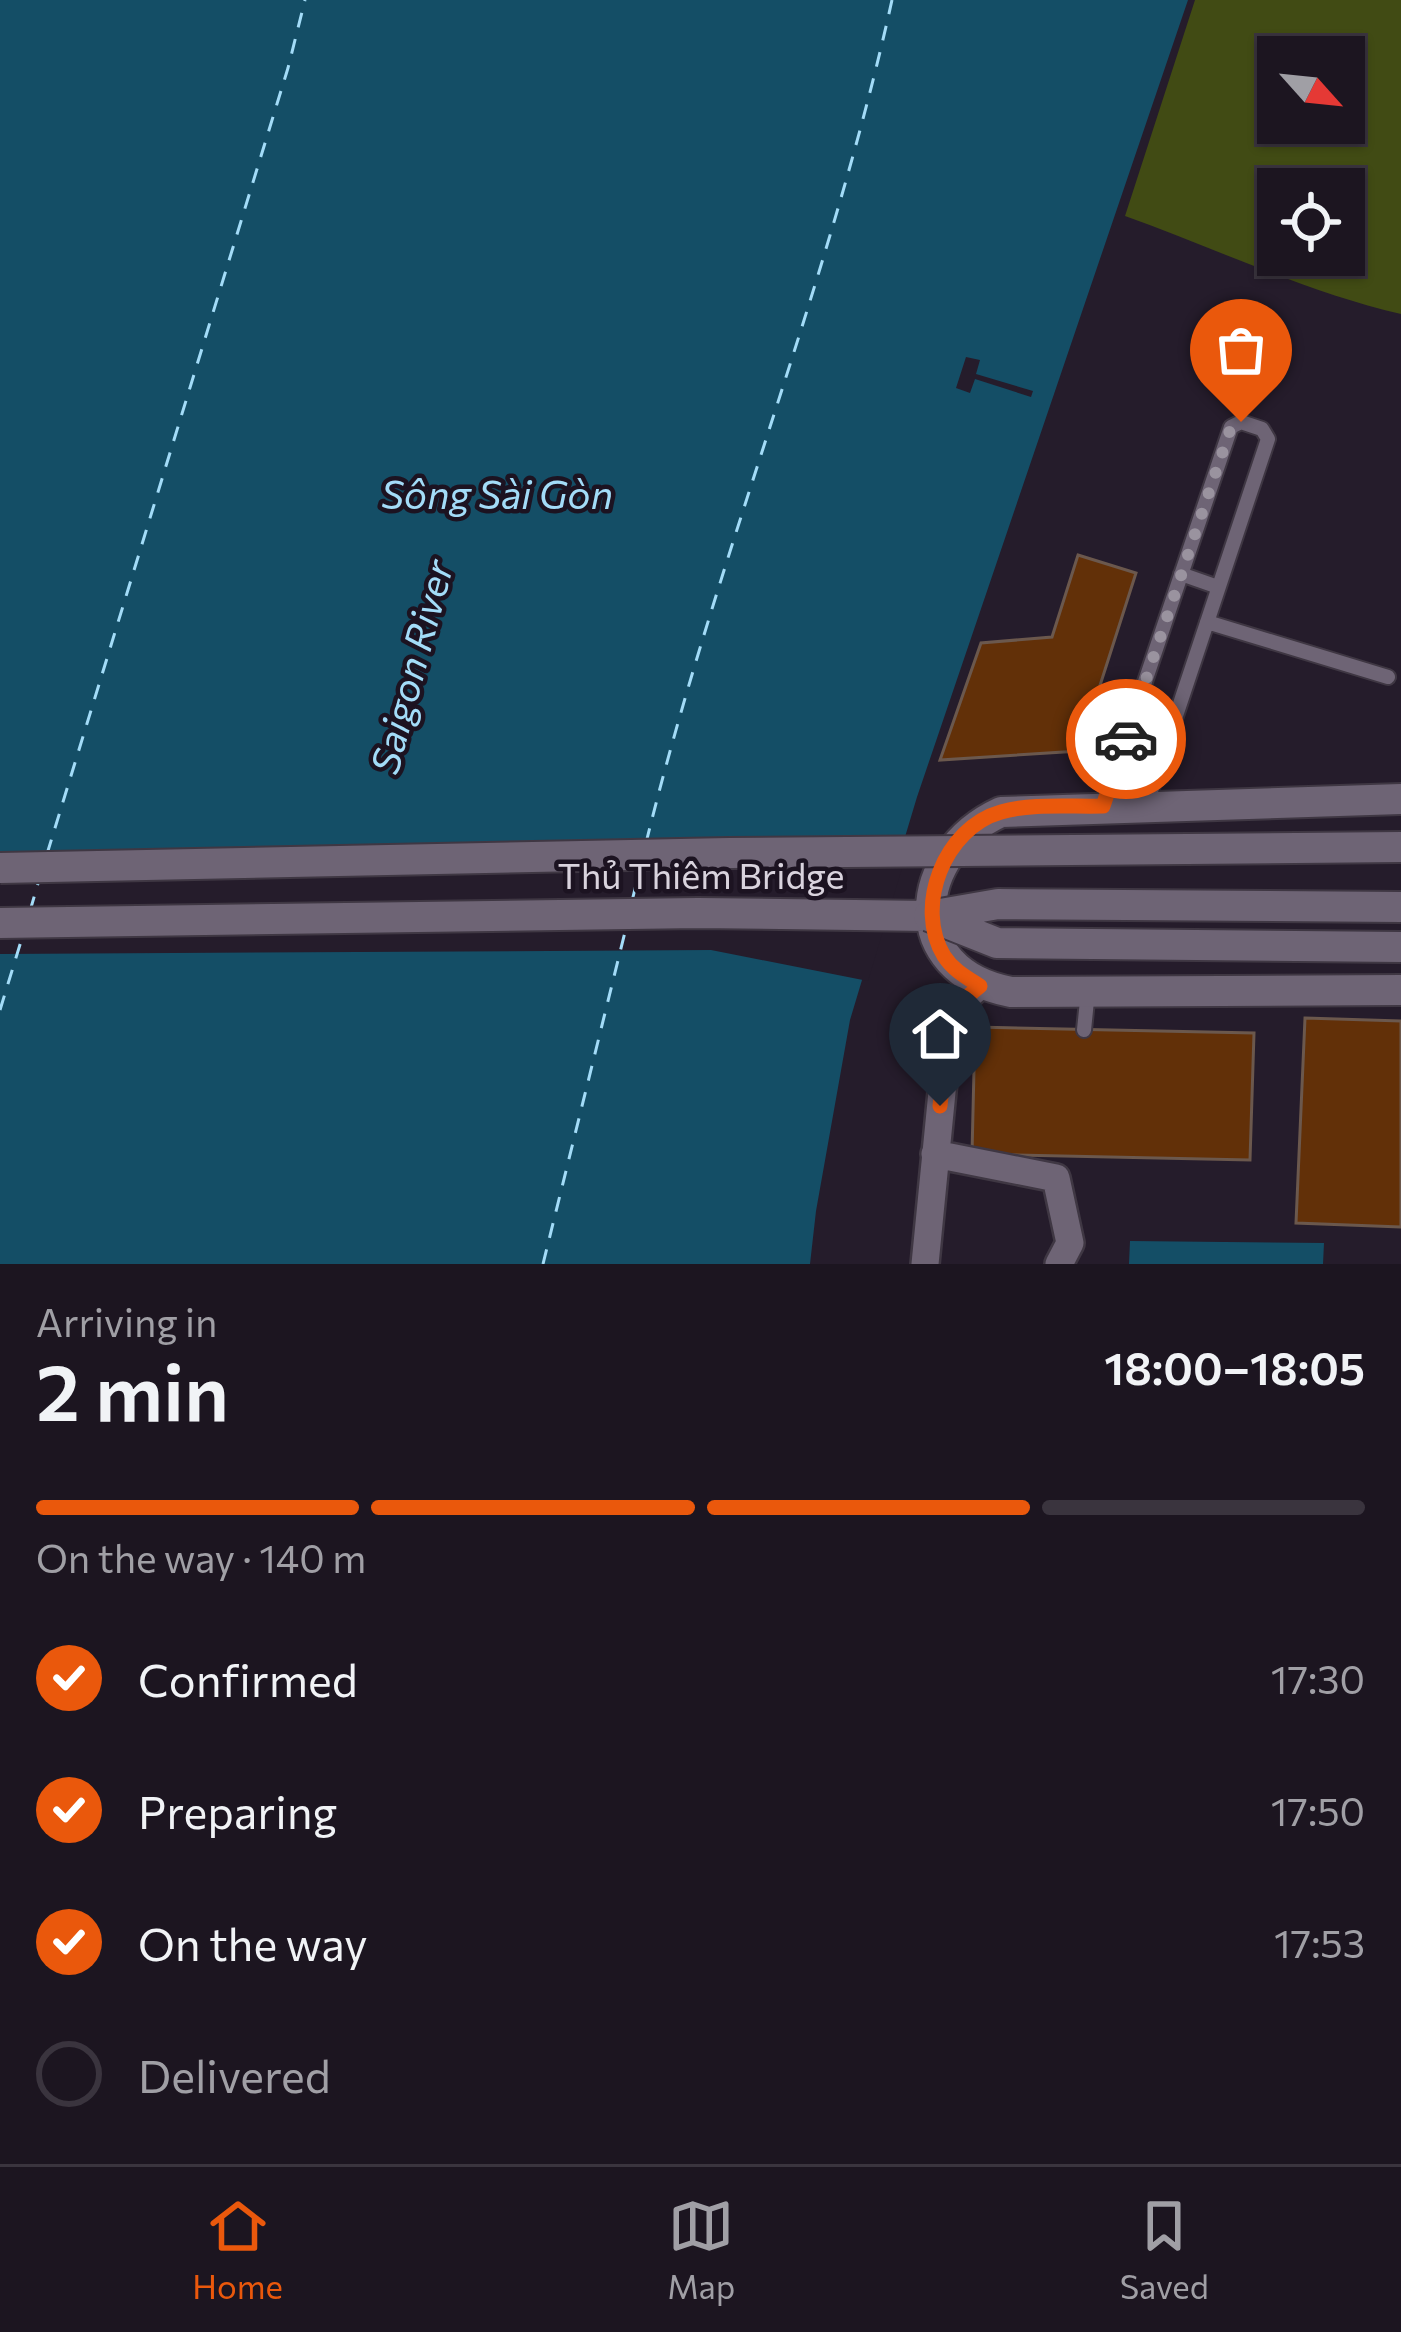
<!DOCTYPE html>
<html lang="en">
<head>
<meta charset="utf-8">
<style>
	:root { --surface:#1c1520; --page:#251e29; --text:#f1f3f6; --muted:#a09fa5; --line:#3a343e; --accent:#ea580c }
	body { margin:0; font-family:Commissioner,sans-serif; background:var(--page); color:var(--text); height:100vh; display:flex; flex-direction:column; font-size:45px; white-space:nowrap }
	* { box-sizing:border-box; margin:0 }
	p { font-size:39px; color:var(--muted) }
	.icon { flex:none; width:66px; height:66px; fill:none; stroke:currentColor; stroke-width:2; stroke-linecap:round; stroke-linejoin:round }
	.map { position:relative; height:1264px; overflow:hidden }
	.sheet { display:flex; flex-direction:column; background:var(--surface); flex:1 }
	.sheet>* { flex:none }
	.needle { width:78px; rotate:117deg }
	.fabs { position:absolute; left:1257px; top:36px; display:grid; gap:24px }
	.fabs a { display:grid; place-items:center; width:108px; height:108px; border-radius:0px; background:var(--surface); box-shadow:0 3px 9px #0004,0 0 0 3px var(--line); font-size:60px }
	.pin { position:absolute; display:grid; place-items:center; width:102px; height:102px; color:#fff; margin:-123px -51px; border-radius:50% 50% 50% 0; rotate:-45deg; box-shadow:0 0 12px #0007 }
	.pin .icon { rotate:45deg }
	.courier { position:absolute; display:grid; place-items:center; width:120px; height:120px; margin:-60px; border:9px solid #ea580c; border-radius:50%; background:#fff; color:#222; box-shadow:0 3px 15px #0007 }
	.headline em { font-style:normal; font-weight:600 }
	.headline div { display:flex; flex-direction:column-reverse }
	.headline { display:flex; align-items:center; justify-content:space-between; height:204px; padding:0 36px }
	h1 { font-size:78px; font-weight:600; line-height:90px }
	.bar { display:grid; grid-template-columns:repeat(4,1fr); gap:18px 12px; align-content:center; height:144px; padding:0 36px }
	.bar i { height:15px; border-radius:9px; background:var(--line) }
	.bar .active { background:var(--accent) }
	.bar p { grid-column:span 4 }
	ol { padding:0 36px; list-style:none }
	li { display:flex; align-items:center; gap:36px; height:132px }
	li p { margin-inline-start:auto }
	li .icon { padding:12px; border-radius:50%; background:var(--accent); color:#fff; stroke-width:4 }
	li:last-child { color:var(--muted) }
	li i { width:66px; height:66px; border:6px solid var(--line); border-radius:50% }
	.dock { display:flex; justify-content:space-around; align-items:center; height:168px; border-top:3px solid var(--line); background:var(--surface); font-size:33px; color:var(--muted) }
	.dock a { display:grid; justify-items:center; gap:6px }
	.dock .active { color:var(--accent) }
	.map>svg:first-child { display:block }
	.green { fill:#414b14; fill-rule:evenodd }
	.water { fill:#144e66 }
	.pier { fill:#251c2b }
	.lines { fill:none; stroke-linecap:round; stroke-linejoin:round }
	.ferry { stroke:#a3dcf8; stroke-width:3; stroke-dasharray:15 12; stroke-linecap:butt }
	.building { fill:#623008; stroke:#6b584d; stroke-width:3 }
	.service-casing { stroke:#3f3743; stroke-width:18 }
	.minor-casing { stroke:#3f3743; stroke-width:32 }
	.secondary-casing { stroke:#3f3743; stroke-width:34 }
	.service { stroke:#6e6475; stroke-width:14 }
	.minor { stroke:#6e6475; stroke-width:27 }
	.secondary { stroke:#6e6475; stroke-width:30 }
	.secondary-bridge-casing { stroke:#3f3743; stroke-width:34; stroke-linecap:butt }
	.secondary-bridge { stroke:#6e6475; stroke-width:30 }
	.done { stroke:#9a939f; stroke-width:12; stroke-dasharray:0 21.6 }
	.route { stroke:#ea580c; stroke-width:15 }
	.labels { text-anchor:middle; stroke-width:9; stroke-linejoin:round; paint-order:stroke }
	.street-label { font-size:36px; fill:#d9d3dd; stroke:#1c1321 }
	.water-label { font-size:39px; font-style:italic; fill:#a3dcf8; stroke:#1c1321 }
</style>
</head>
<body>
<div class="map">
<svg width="1401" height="1264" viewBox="0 0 1401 1264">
	<rect width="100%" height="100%" fill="#251c2b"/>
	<path class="green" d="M1195,0H1401V314C1306,292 1217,249 1125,216ZM1278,57H1344V123H1278ZM1278,189H1344V255H1278Z"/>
	<path class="water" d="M0,0H1188L917,797L850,1020L816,1211L810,1264H0Z
		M1130,1241L1324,1243L1323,1264H1129Z"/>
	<path class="pier" d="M966,357L980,360L976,374L1033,391L1031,397L975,379L970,393L956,388Z
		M911,838L868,981L711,950L0,954V852Z"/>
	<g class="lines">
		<path class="ferry" d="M646,843C716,558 829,286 892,0
			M47,854L288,68L305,0
			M632,901L640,869
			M30,911L39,880
			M0,1010L22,938
			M543,1264L626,928"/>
	</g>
	<path class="building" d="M1078,555L1136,573L1079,751L940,760L981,643L1052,637Z
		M1305,1018L1401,1021V1227L1296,1223Z
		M975,1027L1254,1033L1250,1160L972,1154Z"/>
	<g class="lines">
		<g class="service-casing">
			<path id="service" d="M1181,574L1218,587
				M1207,622L1388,677
				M1103,806L1231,427L1241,422L1262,429L1268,439L1146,806
				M1084,1030L1088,991"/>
		</g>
		<g class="minor-casing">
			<path id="minor" d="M935,1154L1056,1178L1070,1243L1059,1264
				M925,1264L950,1011L979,986"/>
		</g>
		<g class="secondary-casing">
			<path id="secondary" d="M1401,799L1001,812C912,853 900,971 1011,992L1401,990
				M0,923L698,913L929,916"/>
		</g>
		<use href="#service" class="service"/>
		<use href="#minor" class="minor"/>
		<use href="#secondary" class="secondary"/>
		<g class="secondary-bridge-casing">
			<path id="secondary-bridge" d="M0,868L729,853L1401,847
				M929,916L997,943L1401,947
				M929,916L998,904L1401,907"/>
		</g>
		<use href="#secondary-bridge" class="secondary-bridge"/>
	</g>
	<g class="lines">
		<path class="done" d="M1126,739L1231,427L1241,422"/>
		<path class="route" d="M940,1106L950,1011L980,986C966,977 953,970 944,956C914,907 944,828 1001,812C1032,803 1071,807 1103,806L1126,739"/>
	</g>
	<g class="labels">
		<g class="street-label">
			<text x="701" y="889">Thủ Thiêm Bridge</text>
		</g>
		<g class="water-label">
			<text x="497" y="509">Sông Sài Gòn</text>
			<text transform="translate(412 667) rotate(-75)" y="14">Saigon River</text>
		</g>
	</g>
</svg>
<div class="fabs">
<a><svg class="needle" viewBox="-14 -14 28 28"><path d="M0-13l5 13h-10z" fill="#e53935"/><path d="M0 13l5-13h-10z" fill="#a09fa5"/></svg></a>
<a><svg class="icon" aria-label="locate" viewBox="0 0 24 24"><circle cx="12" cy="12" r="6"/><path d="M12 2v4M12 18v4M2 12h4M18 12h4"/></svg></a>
</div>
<div class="pin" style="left:1241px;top:422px;background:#ea580c"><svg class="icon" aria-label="bag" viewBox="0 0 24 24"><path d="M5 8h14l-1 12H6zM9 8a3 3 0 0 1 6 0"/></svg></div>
<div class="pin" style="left:940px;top:1106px;background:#1f2937"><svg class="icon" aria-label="home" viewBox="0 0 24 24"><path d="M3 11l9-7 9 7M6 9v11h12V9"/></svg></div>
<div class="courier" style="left:1126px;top:739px"><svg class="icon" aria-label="car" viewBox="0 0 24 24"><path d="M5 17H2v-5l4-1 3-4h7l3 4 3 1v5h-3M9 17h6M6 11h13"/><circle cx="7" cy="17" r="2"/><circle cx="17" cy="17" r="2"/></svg></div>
</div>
<section class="sheet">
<div class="headline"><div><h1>2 min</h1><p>Arriving in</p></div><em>18:00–18:05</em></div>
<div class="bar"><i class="active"></i><i class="active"></i><i class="active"></i><i></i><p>On the way · 140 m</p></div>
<ol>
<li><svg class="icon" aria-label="check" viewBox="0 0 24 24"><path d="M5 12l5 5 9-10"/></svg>Confirmed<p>17:30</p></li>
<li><svg class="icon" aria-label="check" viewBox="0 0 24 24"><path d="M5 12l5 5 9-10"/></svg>Preparing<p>17:50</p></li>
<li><svg class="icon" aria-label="check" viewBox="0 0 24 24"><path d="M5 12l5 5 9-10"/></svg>On the way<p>17:53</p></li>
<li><i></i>Delivered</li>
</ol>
</section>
<nav class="dock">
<a class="active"><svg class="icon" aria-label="home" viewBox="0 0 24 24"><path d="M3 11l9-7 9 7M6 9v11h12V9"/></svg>Home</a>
<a><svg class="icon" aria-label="map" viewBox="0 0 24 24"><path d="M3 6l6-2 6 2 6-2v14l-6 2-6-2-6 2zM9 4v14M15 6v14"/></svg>Map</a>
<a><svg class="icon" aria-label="saved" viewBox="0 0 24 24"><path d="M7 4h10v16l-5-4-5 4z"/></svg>Saved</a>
</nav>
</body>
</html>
